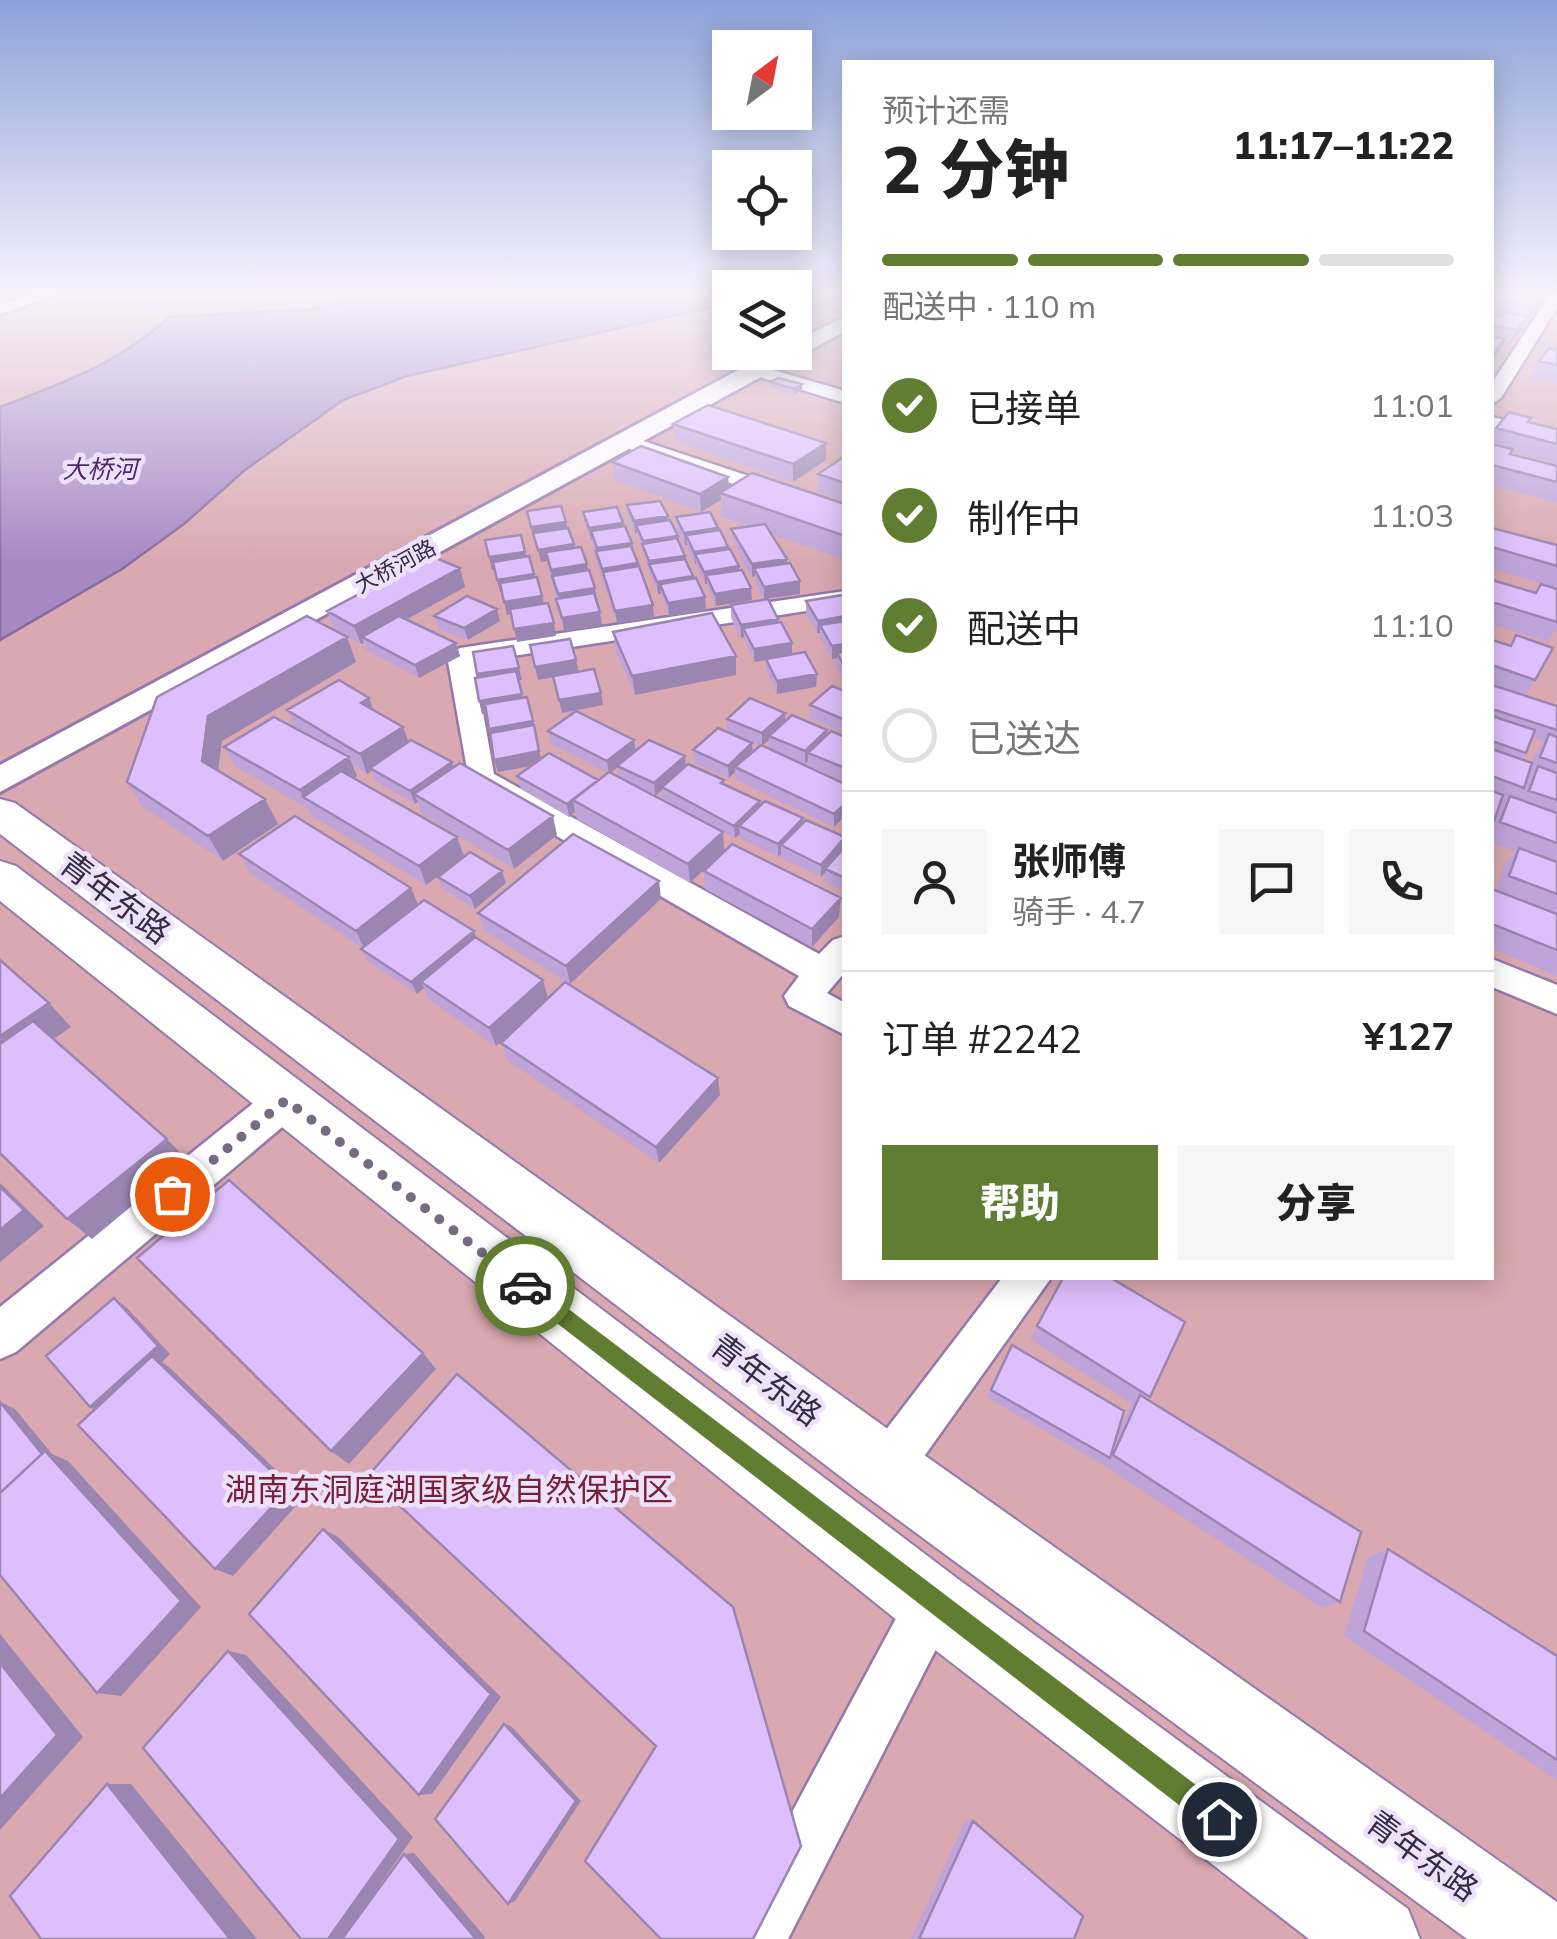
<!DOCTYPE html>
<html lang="zh">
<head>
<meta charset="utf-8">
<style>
	:root { --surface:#fff; --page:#f6f6f6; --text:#222; --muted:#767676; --line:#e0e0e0; --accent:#617d32 }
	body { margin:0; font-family:Mulish,"Noto Sans SC",sans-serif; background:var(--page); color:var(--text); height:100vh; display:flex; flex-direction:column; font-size:38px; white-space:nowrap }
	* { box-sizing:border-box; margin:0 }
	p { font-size:32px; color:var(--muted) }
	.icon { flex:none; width:55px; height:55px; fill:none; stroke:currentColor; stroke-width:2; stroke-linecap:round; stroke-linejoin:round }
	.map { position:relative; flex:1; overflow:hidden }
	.panel { position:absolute; left:842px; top:60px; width:652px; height:1220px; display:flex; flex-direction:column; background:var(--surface); border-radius:0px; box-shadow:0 5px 25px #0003 }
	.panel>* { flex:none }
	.needle { width:65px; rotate:32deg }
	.buttons { position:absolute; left:712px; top:30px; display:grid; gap:20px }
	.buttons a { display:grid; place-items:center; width:100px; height:100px; border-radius:0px; background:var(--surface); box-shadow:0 5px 25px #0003; font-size:50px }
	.pin { position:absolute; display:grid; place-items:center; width:85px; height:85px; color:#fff; margin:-42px; border:5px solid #fff; border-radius:50%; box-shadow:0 2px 10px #0007 }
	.courier { position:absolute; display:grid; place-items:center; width:100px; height:100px; margin:-50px; border:8px solid #617d32; border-radius:50%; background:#fff; color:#222; box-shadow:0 2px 12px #0007 }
	.headline em { font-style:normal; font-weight:800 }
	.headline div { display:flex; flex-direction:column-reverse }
	.headline { display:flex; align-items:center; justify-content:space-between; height:170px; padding:0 40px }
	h1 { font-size:65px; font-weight:800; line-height:75px }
	.bar { display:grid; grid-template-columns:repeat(4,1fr); gap:15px 10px; align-content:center; height:120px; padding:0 40px }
	.bar i { height:12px; border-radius:8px; background:var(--line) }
	.bar .selected { background:var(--accent) }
	.bar p { grid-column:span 4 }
	.line { display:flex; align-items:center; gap:25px; padding:0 40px; border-top:2px solid var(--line) }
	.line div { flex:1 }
	.round { display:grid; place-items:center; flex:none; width:105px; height:105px; border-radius:0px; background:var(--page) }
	ol { padding:0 40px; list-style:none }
	li { display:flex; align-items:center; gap:30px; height:110px }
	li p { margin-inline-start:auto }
	li .icon { padding:10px; border-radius:50%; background:var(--accent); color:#fff; stroke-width:4 }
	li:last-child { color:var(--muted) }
	li i { width:55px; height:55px; border:5px solid var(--line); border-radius:50% }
	.button { display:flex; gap:20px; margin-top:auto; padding:20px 40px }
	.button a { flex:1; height:115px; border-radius:0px; background:var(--accent); color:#fff; font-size:40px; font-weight:800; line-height:115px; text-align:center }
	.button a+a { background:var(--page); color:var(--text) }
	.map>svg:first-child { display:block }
	.green { fill:#d9a8b0 }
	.water { fill:#a688c3; stroke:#856c9c; stroke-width:2.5 }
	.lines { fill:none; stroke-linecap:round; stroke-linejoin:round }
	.minor-casing { stroke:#9479ae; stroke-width:5 }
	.tertiary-casing { stroke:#9479ae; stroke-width:6 }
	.secondary-casing { stroke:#9479ae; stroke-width:4 }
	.minor { fill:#fff; fill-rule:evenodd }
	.tertiary { fill:#fff; fill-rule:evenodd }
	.secondary { fill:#fff; fill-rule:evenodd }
	.wall { fill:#bfa4da; fill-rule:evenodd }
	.shaded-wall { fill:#9b86b1 }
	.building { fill:#debffd; stroke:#9b86b1; stroke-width:2.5 }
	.route { fill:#617d32 }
	.done { stroke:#776b82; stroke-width:10; stroke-dasharray:0 18 }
	.labels { text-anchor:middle; stroke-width:9; stroke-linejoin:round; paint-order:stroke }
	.far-street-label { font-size:22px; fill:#372b42; stroke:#ede2fa }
	.far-water-label { font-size:25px; font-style:italic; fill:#4f276e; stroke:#ede2fa }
	.near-street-label { font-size:32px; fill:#372b42; stroke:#ede2fa }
	.near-park-label { font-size:32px; fill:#76203a; stroke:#ede2fa }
</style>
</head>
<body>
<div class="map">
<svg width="1557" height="1939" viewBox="0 0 1557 1939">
	<rect width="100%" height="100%" fill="#ede2fa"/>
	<path class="green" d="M0,293H730V352H795V293H845V1278H1492L1493,293H1557V1939H0Z"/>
	<path class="water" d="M391,293H730V303L407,376L343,400L245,470L184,524L122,569L0,640V407C62,383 120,363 169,317L313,309Z"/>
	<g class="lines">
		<g class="minor-casing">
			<path id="minor" d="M38,293H63L0,314V304Z
				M1551,293H1557V308L1501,398L1492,404V383Z
				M756,365L845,391V403L750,374L747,370Z
				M1492,417L1557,432V444L1492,429Z
				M625,435L845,508V522L618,445L615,441Z
				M845,591V605L474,662L494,774L819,954L833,940L845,936V972L827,993L845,1003V1035L789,1006L784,996L799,976L470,786L447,656L460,648Z
				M1492,959L1557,985V1014L1492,987Z
				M286,1083L300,1088L305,1100L300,1112L16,1352L0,1359V1307L272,1088Z
				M1002,1278H1051L903,1486L886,1494L869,1486L861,1469L869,1452Z
				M933,1578L952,1585L959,1604L788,1939H724L914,1585Z"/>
		</g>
		<g class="tertiary-casing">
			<path id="tertiary" d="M845,317V331L0,792V765L772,352H795V341Z"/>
		</g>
		<g class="secondary-casing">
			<path id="secondary" d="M0,799L15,803L910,1445L1557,1902V1939H1467L862,1493L0,834Z
				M0,861L16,866L958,1579L1408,1909L1420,1939H1309L908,1629L0,901Z"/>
		</g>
		<use href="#minor" class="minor"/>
		<use href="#tertiary" class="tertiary"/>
		<use href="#secondary" class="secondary"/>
	</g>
	<path class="wall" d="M1492,293L1538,308L1528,317H1524L1520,333L1508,346L1502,345L1492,361V314L1500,316L1504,312L1492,310Z
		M1557,344V384L1530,378L1539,361L1554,350Z
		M770,382L802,384V390L794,395L770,388Z
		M1529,422L1557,429V464L1512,452L1511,454L1557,466V503L1492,485V435L1496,428Z
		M673,424L826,460L793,482L675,441Z
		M845,456V501L818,492V474Z
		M612,462L728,477L729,487L845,504V560L771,534L787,559V563L800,581V594L764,599L755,581V576L752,577L732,541L731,529L750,526L721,516V500L701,512L614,480Z
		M627,505L668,516V520L678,536L706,610L669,616L661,594H658L651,576L637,533H635L628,517Z
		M527,511L566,522L575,548L587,564L602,625L564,631L547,561L541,562Z
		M583,512L624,526L653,605L654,617L617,623L597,564L592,540H591L585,524Z
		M676,517L718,530L739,566L752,600L716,606L707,584H705L696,564H695L677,529Z
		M1492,528L1557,545V588L1492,569Z
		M460,568L465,587L406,619L456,643L460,656L419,678L366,650L364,643L361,644L335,630L327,611Z
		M1492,580L1535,593L1557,589V628L1548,642L1492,624Z
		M845,599V681L836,666V658L832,659L820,638V633H817L806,614V601Z
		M731,605L778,623L792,643V654L817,674L816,687L777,694L766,671V660L754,662L744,637L741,638L731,618Z
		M497,609L500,621L468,640L438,629L434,616Z
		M613,632L736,675L635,695L616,651Z
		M1516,635L1535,680L1525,695L1557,706V976L1492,949V889L1496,890L1504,866L1516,852L1492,843V640L1510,646ZM1532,737L1543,741L1535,753L1531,763L1522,759L1526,753Z
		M347,637L356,662L222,741L218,771L265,799L278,824L223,861L143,807L127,782Z
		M475,678L522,680L519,681L523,698L527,697L541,759L598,780L608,773L551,744L548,731L636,750L686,766L760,801V805L803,818V823L845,837V892L824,881L825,873L821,877L781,858V854L778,857L740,838V834L735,838L663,800L662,790L655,796L723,832L724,851L839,917L812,947L705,889L704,871L720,855L690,883L577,819L575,812L569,817L521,789L517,776L530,766L498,772L486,713L482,714ZM618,767L619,778L610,773Z
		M845,691V733L809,718L810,705Z
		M287,710L374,711L403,727L408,742L452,762L454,767L557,835L514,869L421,813L418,802L415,804L375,781L371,771L367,774L351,764L357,776L354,778L464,856L426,885L312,816L308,809L235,766L224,747L295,728Z
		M727,719L785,721L827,730V735L845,737V781L808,766V761L805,764L769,749V740L762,746L845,784L834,827L736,780L735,772L729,778L694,763L693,750L752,743L753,752L760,746L727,731Z
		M239,854L418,904L476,938L543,980L548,998L496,1046L429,1000L424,988L417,994L367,961L361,949L362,948L250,873Z
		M438,877L506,883L475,909L443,889Z
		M661,899L570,984L484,931L478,913Z
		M501,1043L720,1095L659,1163L507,1060Z
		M1063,1278L1150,1397L1148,1400L1340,1602L1322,1608L1103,1465L987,1397L1012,1345L1117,1433L1132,1404L1030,1339Z
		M1388,1549L1557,1656V1780L1344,1636L1368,1557Z
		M966,1819L973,1821L1074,1939H911Z"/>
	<path class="shaded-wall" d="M1543,298L1538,308L1528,317L1533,307Z
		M1528,317L1520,333L1508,346L1516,330Z
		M1505,339L1497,355L1492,361L1493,353Z
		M802,384V390L794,395V389Z
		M826,443V460L793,482V464Z
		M728,477L729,494L720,493L721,500L701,512L700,494Z
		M668,516L669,528L636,525L637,533H635L634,521Z
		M566,522L568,534L534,539L531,527Z
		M623,523L625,535L591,531L592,540H591L589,528Z
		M718,528V540L686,535L687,545H685L684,533Z
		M632,543L634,555L599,560L597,548Z
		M574,544L576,557L546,552L547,561L541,562L538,550Z
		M728,547L729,559L695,554L696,564H695L694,552Z
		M525,552L528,564L492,570L489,557Z
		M685,556L686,568L650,565L649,561Z
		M787,559V571L754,568L755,576L752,577V564Z
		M638,563L639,576L603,572L604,581L602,569Z
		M587,564L589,576L553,582L551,570Z
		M739,566L740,579L706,575L707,584H705L704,572Z
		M460,568L465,587L368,641L362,637L364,643L361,644L354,626Z
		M534,574L537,587L500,592L497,580Z
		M693,576L694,589L660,584L661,594H658L657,582Z
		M800,581V594L764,599V587Z
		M595,588L597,601L560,607L558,594Z
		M751,588L752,600L716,606L715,594Z
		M542,596L545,609L507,615L504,602Z
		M705,597L706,610L669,616L668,603Z
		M653,605L654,617L617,623L615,611Z
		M497,609L500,621L468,640L464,628Z
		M600,612L602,625L564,631L562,618Z
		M845,616V629L820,625V633H817L818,621Z
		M778,619V632L743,628L744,637L741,638V625Z
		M554,623L556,636L517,642L514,629Z
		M347,637L356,662L222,741L216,786L202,761L208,716Z
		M456,643L460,656L419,678L415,665Z
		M792,643V656L754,662V649Z
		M845,644V657L837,653V658L832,659V646Z
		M736,656V675L635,695L632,676Z
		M576,660L579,673L538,680L535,667Z
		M519,668L522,680L480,687L477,674Z
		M817,674L816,687L777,694V681Z
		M601,693L603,705L562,713L559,700Z
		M522,694L525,707L482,714L479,701Z
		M369,698L376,717L361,703Z
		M785,713V725L769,736V740L762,746V733Z
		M533,721L536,734L493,742L489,729Z
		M403,727L410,746L370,768L371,771L367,774L360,754Z
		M827,730V742L808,753V761L805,764V751Z
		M634,740L636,753L609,774L607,761Z
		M752,743L753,756L735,767V772L729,778L728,766Z
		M539,751L542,764L498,772L494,760Z
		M685,756L686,769L662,787V790L655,796L654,783Z
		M349,757L357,776L315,805L303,798L300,790Z
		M452,762L456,775L414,794L418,802L415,804L410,791Z
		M598,780L573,800L575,812L569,817L567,804Z
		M265,799L278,824L223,861L208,836Z
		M760,801V813L739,826L740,834L735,838L734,826Z
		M845,804V816L834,827V814Z
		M553,816L557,835L514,869L508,850Z
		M803,818V831L781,845V854L778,857V844Z
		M723,832L724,851L690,883L688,864Z
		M457,837L464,856L426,885L419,866Z
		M845,839V851L825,869V873L821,877V865Z
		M502,871L506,883L475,909L470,896Z
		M659,881L661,899L570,984L566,966Z
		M411,888L419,907L365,950L356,931Z
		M841,898L839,917L812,947V929Z
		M474,931L478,943L421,982L424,988L417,994L411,982Z
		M543,980L548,998L496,1046L489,1028Z
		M49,1003L71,1027L0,1076V1036Z
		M718,1078L720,1095L659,1163L656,1147Z
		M167,1139L187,1160L92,1239L67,1219Z
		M0,1183L44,1226L0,1262Z
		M114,1298L127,1308L170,1354L162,1362L170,1368L304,1497L233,1576L215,1569L103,1415L90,1407Z
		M423,1353L436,1369L349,1464L331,1451Z
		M0,1402L15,1409L52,1454L68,1461L201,1607L121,1696L97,1693L0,1515Z
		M323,1529L338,1537L501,1697L432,1794L419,1795Z
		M0,1634L83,1737L0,1830Z
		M228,1651L246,1655L413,1837L342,1939H328Z
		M504,1724L511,1726L581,1801L515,1901L508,1904Z
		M107,1784H131L257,1939H230Z
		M414,1853L485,1937L484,1939H476L404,1854Z"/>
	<path class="building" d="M1492,293H1516L1543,298L1533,307L1492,299Z
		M1504,312L1528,317L1516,330L1492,325V314L1500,316Z
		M1492,336L1505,339L1493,353H1492Z
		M1549,348L1557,350V365L1539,361Z
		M778,378L802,384L794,389L770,382Z
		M708,405L826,443L793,464L673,424Z
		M1509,412L1531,418L1528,422L1557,429V444L1496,428Z
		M1492,444L1513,449L1510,454L1557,466V482L1492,465Z
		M641,446L728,477L700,494L612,462Z
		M845,456V483L818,474Z
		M752,473L845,504V536L720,493Z
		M660,501L668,516L634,521L627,505Z
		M561,506L566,522L531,527L527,511Z
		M617,507L623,523L589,528L583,512Z
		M710,512L718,528L684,533L676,517Z
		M670,520L678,536L643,541L636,525Z
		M765,524L787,559L752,564L731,529Z
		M625,526L632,543L597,548L591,531Z
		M568,528L574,544L538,550L533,533Z
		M1492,528L1557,545V566L1492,547Z
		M720,530L728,547L694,552L686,535Z
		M521,535L525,552L489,557L485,540Z
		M677,538L685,556L649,561L642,544Z
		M631,546L638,563L602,569L596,551Z
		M581,547L587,564L551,570L546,552Z
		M730,549L739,566L704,572L695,554Z
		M431,556L460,568L354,626L327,611Z
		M529,556L534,574L497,580L493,562Z
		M685,559L693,576L657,582L649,564Z
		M790,563L800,581L764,587L754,568Z
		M639,566L653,605L615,611L603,572Z
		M589,570L595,588L558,594L552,576Z
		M742,570L751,588L715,594L706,575Z
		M537,577L542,596L504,602L500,583Z
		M696,578L705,597L668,603L660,584Z
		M1492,580L1536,593L1541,584L1557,589V622L1492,602Z
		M594,593L600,612L562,618L556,599Z
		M843,595L845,599V616L818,621L806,601Z
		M467,596L497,609L464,628L434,616Z
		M768,599L778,619L741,625L731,605Z
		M548,603L554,623L514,629L510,609Z
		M712,613L736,656L632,676L613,632Z
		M307,616L347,637L208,716L202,761L265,799L208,836L127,782L157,697Z
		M399,616L456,643L415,665L362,637Z
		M845,621V644L832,646L820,625Z
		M781,622L792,643L754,649L743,628Z
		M1516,635L1553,648L1535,680L1492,665V640L1511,646Z
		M570,639L576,660L535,667L530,645Z
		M513,646L519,668L477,674L473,652Z
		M845,651V667L837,653Z
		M805,652L817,674L777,681L766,659Z
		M594,669L601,693L559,700L553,676Z
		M516,671L522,694L479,701L475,678Z
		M339,680L369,698L361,703L403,727L360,754L287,710Z
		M1492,685L1557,706V730L1492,709Z
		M832,686L845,691V720L810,705Z
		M527,697L533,721L489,729L485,704Z
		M750,698L785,713L762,733L727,719Z
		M576,711L634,740L607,761L548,731Z
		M792,715L827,730L805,751L769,736Z
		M1492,716L1535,730L1526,753L1492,741Z
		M274,717L349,757L300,790L224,747Z
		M534,725L539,751L494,760L490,733Z
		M718,728L752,743L728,766L693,750Z
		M831,731L845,737V768L808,753Z
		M1549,734L1557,737V763L1540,757Z
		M411,740L452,762L410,791L370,768Z
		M649,740L685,756L654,783L617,766Z
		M761,745L845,784V804L834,814L735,767Z
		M1492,749L1532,763L1524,788L1492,776Z
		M549,753L598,780L567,804L517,776Z
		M460,763L553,816L508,850L414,794Z
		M688,764L724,780L721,783L760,801L734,826L662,787Z
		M1538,766L1557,773V800L1529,791Z
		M341,771L457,837L419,866L303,797Z
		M609,772L723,832L688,864L573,800Z
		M1492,791L1503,795L1494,821L1492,820Z
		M1510,796L1557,813V843L1500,822Z
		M765,801L803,818L778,844L739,826Z
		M295,816L411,888L356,931L239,854Z
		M806,820L845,837L821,865L781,845Z
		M573,834L659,881L566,966L478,913Z
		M732,844L841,898L812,929L704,871Z
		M845,847V878L825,869Z
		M1519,848L1557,862V894L1509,876Z
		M470,852L502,871L470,896L438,877Z
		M1492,889L1557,914V950L1492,924Z
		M424,900L474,931L411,982L361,949Z
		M475,937L543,980L489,1028L421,982Z
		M0,960L49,1003L0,1036Z
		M565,982L718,1078L656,1147L501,1043Z
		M33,1021L167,1139L67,1219L0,1153V1044Z
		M229,1180L423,1353L331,1451L137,1258Z
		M0,1187L24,1210L0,1230Z
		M1063,1278H1111L1185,1322L1150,1397L1037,1326Z
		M114,1298L158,1346L90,1407L46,1356Z
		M1012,1345L1124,1411L1110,1458L991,1390Z
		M152,1356L289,1488L215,1569L78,1425Z
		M457,1374L733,1607L801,1846L753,1939H661L585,1861L656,1746L368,1476Z
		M1140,1395L1361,1532L1340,1602L1113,1455Z
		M0,1402L42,1454L0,1493Z
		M45,1451L181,1601L97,1693L0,1575V1493Z
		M323,1529L491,1694L419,1795L249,1614Z
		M1388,1549L1557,1656V1760L1364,1631Z
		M228,1651L399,1839L328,1939H301L143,1748Z
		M0,1663L57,1735L0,1798Z
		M504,1724L576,1801L508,1904L435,1819Z
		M107,1784L230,1939H41L10,1896Z
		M973,1821L1083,1916L1074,1939H919Z
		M404,1854L476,1939H342Z"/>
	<linearGradient id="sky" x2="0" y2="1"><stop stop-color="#8da2d9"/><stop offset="0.52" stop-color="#f7f2fd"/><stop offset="1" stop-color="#f7f2fd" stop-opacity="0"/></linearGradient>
	<rect width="1557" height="564" fill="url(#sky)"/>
	<path class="route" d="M525,1276L1229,1810L1233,1819L1229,1829L1219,1833L1210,1829L518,1293L515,1286Z"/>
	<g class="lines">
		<path class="done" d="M172,1194L286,1100L525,1286"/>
	</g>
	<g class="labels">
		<g class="far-street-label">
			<text transform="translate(395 566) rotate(-28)" y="8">大桥河路</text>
		</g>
		<g class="far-water-label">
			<text x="100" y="478">大桥河</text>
		</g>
		<g class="near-street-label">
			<text transform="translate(115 898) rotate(37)" y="11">青年东路</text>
			<text transform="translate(766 1380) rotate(37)" y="11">青年东路</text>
			<text transform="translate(1422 1856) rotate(36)" y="11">青年东路</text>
		</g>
		<g class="near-park-label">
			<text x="449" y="1501">湖南东洞庭湖国家级自然保护区</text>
		</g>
	</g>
</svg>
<div class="buttons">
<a><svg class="needle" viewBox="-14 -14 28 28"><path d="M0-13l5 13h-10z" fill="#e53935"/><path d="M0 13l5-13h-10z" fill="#767676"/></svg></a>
<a><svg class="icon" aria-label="locate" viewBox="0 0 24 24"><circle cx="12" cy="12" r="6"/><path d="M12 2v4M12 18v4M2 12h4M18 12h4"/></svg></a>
<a><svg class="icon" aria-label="layers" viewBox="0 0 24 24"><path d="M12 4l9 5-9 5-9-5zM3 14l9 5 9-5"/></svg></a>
</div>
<div class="pin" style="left:172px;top:1194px;background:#ea580c"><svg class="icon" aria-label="bag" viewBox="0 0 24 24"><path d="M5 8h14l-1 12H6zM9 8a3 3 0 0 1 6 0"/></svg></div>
<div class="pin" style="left:1219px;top:1819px;background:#1f2937"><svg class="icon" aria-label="home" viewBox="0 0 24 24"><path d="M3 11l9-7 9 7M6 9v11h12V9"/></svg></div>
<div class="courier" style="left:525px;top:1286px"><svg class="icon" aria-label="car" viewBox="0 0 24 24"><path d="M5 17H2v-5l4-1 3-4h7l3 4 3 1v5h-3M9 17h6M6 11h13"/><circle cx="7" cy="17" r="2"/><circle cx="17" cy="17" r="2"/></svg></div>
<section class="panel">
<div class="headline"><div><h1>2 分钟</h1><p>预计还需</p></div><em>11:17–11:22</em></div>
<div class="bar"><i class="selected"></i><i class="selected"></i><i class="selected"></i><i></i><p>配送中 · 110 m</p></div>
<ol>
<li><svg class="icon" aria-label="check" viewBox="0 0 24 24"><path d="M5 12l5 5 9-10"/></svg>已接单<p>11:01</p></li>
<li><svg class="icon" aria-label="check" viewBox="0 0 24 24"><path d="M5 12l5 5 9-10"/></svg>制作中<p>11:03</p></li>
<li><svg class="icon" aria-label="check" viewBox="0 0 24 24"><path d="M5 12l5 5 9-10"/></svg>配送中<p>11:10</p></li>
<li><i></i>已送达</li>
</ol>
<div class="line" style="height:180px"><a class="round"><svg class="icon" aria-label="person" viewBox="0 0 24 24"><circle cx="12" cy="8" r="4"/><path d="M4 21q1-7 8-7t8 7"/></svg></a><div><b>张师傅</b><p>骑手 · 4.7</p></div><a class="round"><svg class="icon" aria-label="chat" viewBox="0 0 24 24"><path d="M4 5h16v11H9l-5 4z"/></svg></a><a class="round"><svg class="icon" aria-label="phone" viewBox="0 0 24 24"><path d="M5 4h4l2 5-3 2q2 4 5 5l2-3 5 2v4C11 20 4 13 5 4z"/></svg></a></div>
<div class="line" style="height:130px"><div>订单 #2242</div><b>¥127</b></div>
<div class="button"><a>帮助</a><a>分享</a></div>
</section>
</div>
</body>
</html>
